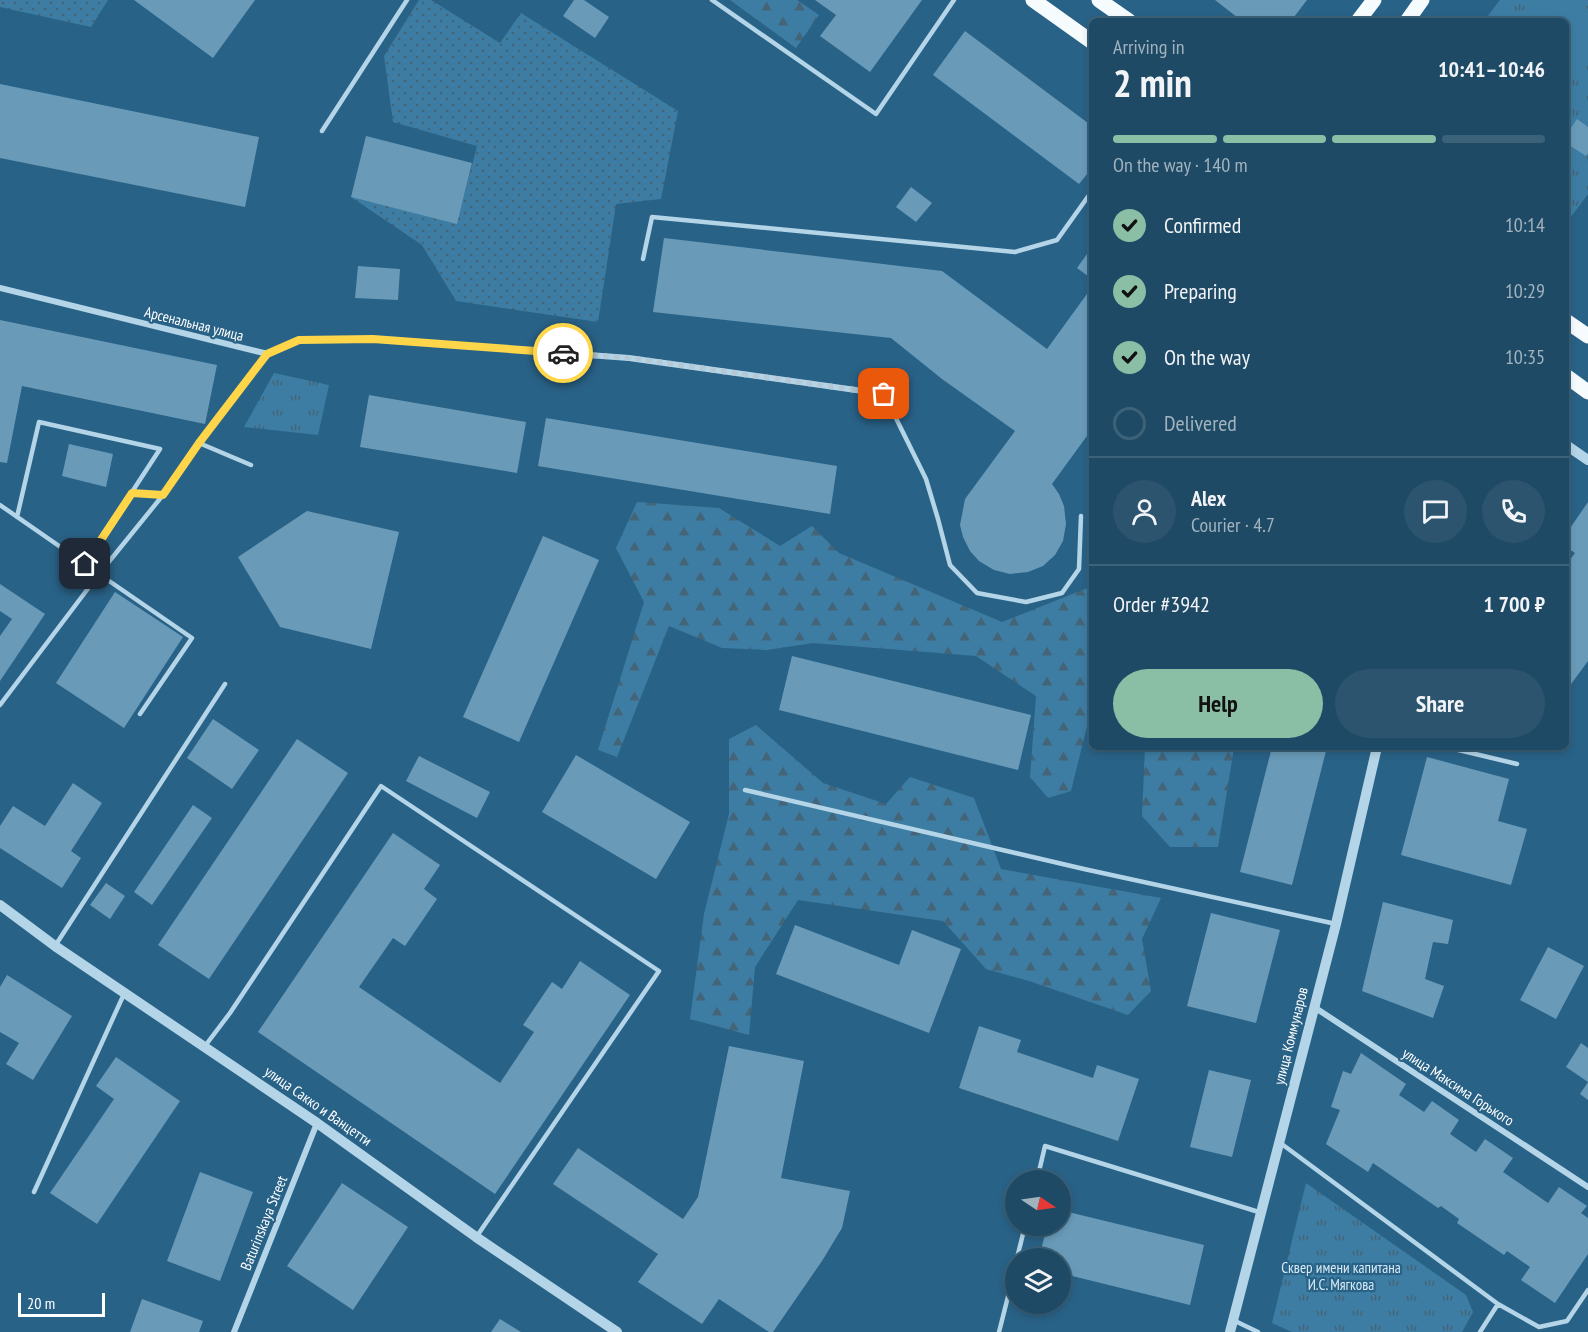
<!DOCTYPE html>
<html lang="en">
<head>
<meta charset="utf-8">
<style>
	:root { --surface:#1f4a65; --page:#2c546e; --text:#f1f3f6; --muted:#a1b3bf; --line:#3c6279; --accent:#8abfa5 }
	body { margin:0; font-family:"PT Sans Narrow",sans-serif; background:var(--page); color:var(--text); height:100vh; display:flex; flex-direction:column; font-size:22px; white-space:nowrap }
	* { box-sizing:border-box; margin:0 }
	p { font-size:20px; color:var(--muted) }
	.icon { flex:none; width:33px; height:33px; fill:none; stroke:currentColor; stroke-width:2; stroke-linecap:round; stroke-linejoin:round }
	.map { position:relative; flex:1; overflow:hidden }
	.details { position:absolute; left:1089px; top:18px; width:480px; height:732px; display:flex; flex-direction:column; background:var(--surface); border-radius:9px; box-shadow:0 3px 9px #0003,0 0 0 2px var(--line) }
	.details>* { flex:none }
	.needle { width:39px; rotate:103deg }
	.fabs { position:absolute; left:1005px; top:1170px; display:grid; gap:12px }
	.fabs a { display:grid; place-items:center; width:66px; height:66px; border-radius:50%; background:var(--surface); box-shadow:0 3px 9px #0003,0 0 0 2px var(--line); font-size:30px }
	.scale { position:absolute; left:18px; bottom:15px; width:87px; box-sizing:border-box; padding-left:6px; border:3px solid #fff; border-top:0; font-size:16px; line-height:21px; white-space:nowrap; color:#fff; -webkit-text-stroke:4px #296287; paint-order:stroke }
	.pin { position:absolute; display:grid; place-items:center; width:51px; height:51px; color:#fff; margin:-26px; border-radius:12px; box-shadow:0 3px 9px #0006 }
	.courier { position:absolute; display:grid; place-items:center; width:60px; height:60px; margin:-30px; border:4px solid #ffd54a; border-radius:50%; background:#fff; color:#222; box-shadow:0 2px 8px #0007 }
	.overview em { font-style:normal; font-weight:700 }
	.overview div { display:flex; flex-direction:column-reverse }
	.overview { display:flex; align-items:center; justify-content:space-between; height:102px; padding:0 24px }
	h1 { font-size:39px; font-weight:700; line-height:45px }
	.bar { display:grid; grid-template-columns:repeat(4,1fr); gap:9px 6px; align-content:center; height:72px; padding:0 24px }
	.bar i { height:8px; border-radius:4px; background:var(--line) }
	.bar .selected { background:var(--accent) }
	.bar p { grid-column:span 4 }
	.line { display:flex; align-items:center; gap:15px; padding:0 24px; border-top:2px solid var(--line) }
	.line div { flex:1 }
	.round { display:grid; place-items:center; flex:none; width:63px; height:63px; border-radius:32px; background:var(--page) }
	ol { padding:0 24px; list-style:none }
	li { display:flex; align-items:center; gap:18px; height:66px }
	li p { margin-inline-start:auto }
	li .icon { padding:6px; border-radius:50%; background:var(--accent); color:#111; stroke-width:4 }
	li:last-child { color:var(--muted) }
	li i { width:33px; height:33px; border:3px solid var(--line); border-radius:50% }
	.cta { display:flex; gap:12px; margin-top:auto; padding:12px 24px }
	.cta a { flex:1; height:69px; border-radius:36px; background:var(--accent); color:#111; font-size:24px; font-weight:700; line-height:69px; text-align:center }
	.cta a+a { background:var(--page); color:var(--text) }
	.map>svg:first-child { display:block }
	.grass { fill:url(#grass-dots) }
	.forest { fill:url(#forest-firs) }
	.park { fill:url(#park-tufts) }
	.pitch { fill:#3d7da3 }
	.building { fill:#699bb9 }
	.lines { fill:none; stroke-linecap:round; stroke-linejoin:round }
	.service { stroke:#b4d5e8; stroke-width:4.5 }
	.minor { stroke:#b4d5e8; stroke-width:6 }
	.tertiary { stroke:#b4d5e8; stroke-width:10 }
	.primary { stroke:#f6fbfe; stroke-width:15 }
	.done { stroke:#b4c8d5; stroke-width:6; stroke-dasharray:0 10.8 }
	.route { stroke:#ffd54a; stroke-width:8 }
	.labels { text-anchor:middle; stroke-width:4.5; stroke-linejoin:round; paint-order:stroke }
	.street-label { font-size:15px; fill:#fff; stroke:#296287 }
	.park-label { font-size:15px; fill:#d8ebf6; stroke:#296287 }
</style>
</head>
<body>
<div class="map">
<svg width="1588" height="1332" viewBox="0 0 1588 1332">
	<defs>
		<pattern id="grass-dots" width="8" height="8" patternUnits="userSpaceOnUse" patternTransform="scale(1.5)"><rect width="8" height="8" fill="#3d7da3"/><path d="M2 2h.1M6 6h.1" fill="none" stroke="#446478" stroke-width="1.8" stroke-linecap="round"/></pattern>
		<pattern id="forest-firs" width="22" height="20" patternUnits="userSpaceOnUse" patternTransform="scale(1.5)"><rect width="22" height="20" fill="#3d7da3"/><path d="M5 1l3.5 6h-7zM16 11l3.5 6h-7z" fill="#446478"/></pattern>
		<pattern id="park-tufts" width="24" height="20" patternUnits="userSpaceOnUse" patternTransform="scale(1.5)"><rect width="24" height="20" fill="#3d7da3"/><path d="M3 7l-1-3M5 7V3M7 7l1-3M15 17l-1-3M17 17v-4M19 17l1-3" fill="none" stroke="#446478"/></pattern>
	</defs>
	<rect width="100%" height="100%" fill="#296287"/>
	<path class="grass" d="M0,0H108L91,27L0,7Z
		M419,0H431L500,43L521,13L678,111L661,199L616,204L598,322L456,301L422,245L351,197L457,223L477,146L393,122L384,56Z"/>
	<path class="forest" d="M730,0H797L819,15L796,48Z
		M637,502L719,508L780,546L812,526L839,553L1002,622L1090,587L1092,580V706L1071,791L1048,798L1030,777L1036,696L976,656L813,643L767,650L722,648L669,626L617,757L598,750L644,602L616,548Z
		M756,725L823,783L886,804L910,777L974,798L1001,869L1161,898L1142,939L1151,991L1128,1015L1029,981L986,969L943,921L798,900L755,967L749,1035L690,1019L704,914L729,814V739Z
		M1145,747L1234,748L1218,847H1170L1142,816Z"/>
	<path class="park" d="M1500,0H1588V194L1568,221L1566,219V21H1484Z
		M274,373L329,385L318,435L244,427Z
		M1306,1183L1466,1295L1473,1312L1462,1332H1292L1272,1323Z"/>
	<path class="pitch" d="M1536,0H1576L1588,9V58L1566,87V21H1521Z"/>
	<path class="building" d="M134,0H255L213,58Z
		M574,0H584L609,17L595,38L563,16Z
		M815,0H922L870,72L820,36L836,15Z
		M1215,0H1307L1291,21H1242Z
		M965,31L1092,126V168L1079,184L933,75Z
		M0,84L259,137L245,207L0,158Z
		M1577,119L1588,127V153L1586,156L1566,143V135Z
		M366,136L472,163L457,224L351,197Z
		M911,187L932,203L916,222L896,207Z
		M664,238L942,271L1047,349L1092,287V429L1052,484L1059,494L1064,506L1066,524L1063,541L1055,555L1043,566L1028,572L1010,574L994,570L979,561L970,551L963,537L960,525L965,499L1015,431L942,379L891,338L653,312Z
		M1092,247V279L1077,268Z
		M358,266L400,269L398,300L355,298Z
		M0,320L217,365L205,424L22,386L7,463L0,462Z
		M369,395L526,422L517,473L360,447Z
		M546,418L837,466L830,514L538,466Z
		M69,444L113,454L106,487L62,476Z
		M1588,502V661L1566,691V565L1575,553L1566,547V534Z
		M307,511L399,532L371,649L280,627L238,557Z
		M543,536L599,560L519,742L463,717Z
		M0,584L45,614L0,681V636L12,619L0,611Z
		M115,592L183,637L124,728L56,683Z
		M792,656L1031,715L1018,770L779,710Z
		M213,719L259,750L232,789L187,758Z
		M297,739L348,773L209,979L158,945Z
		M1272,747H1327L1292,885L1240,872Z
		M576,755L690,822L656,879L542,812Z
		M419,756L490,792L477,818L406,781Z
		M1427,757L1509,779L1498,821L1527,829L1511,885L1401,855Z
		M73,783L102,803L71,851L81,858L62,888L0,848V826L13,806L45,826Z
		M193,805L212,818L152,905L134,892Z
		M393,833L440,865L424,889L437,899L405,946L393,938L359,987L500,1083L534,1032L523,1025L552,982L562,989L580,961L630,995L495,1194L258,1032Z
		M106,883L125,896L110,919L90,905Z
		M1383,902L1453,920L1448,944L1433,942L1425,979L1444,986L1433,1018L1362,991Z
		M1211,913L1280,930L1256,1023L1187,1006Z
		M795,925L899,965L912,930L961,949L929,1033L776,974Z
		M1548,947L1584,966L1556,1019L1520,1000Z
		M7,975L72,1016L33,1080L6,1064L19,1043L0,1032V987Z
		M979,1026L1021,1040L1017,1052L1093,1078L1097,1065L1139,1079L1118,1141L959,1088Z
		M1581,1043L1588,1048V1082L1566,1067Z
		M729,1046L804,1061L781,1178L850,1191L842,1228L822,1261L773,1332H769L719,1299L702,1324L638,1282L658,1254L553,1184L578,1148L683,1219L698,1197Z
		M1361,1053L1406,1084L1399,1095L1424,1112L1432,1101L1459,1120L1450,1134L1476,1152L1485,1139L1513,1158L1503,1172L1548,1203L1559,1187L1587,1206L1581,1213L1588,1218V1254L1555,1303L1521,1280L1530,1267L1507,1251L1504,1255L1457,1223L1459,1219L1441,1206L1438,1208L1373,1163L1368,1172L1326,1144L1340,1110L1331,1107L1343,1071L1351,1074Z
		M116,1057L180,1101L97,1224L50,1193L114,1099L96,1086Z
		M1209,1070L1251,1080L1232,1157L1190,1147Z
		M1588,1082V1100L1580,1094Z
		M200,1172L253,1192L220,1281L167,1261Z
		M342,1183L408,1227L353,1310L287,1266Z
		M1060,1210L1204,1245L1190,1305L1060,1273V1258H1039L1047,1226H1060Z
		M142,1299L203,1321L199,1332H130Z
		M500,1319L521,1332H491Z"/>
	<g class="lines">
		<path class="service" d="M712,0L876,114L954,0
			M322,131L407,0
			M643,259L652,217L1015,252L1057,240L1092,191
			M884,394L926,479L938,519L950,565L977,593L1026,602L1062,593L1079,569L1081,516
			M199,443L251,465
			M132,493L163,495
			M0,505L85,564L160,449L39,422L17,517
			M99,574L192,638L140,714
			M0,705L99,574L163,495L199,443L268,354
			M1446,747L1517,764
			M745,790L1084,869L1336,924
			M55,946L225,684
			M205,1046L230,1013L381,786L659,971L477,1236
			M1279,1142L1498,1304L1539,1327L1567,1321L1588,1290
			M1037,1180L1045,1146L1262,1213
			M34,1192L124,994
			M1017,1258L1025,1226
			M1233,1320L1258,1332
			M999,1332L1016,1265
			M1480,1332L1498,1304"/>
		<path class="minor" d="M0,288L268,354L299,340L373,339L629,358L884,394
			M1314,1007L1588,1187
			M234,1332L317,1123"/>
		<path class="tertiary" d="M1566,445L1588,460
			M0,905L55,946L317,1123L476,1237L617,1332
			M1230,1332L1336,924L1377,747"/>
		<path class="primary" d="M1033,0L1092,42
			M1099,0L1129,21
			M1358,21L1374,0
			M1407,21L1422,0
			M1566,321L1588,336
			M1566,376L1588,392"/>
	</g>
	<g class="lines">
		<path class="done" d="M563,353L629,358L884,394"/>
		<path class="route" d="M85,564L132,493L163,495L199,443L267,354L299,340L373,339L563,353"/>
	</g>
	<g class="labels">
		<g class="street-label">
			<text transform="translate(194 324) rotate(14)" y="5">Арсенальная улица</text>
			<text transform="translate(1291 1036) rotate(-76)" y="5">улица Коммунаров</text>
			<text transform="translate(1458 1087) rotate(33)" y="5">улица Максима Горького</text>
			<text transform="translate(318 1106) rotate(35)" y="5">улица Сакко и Ванцетти</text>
			<text transform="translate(264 1223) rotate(-68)" y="5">Baturinskaya Street</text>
		</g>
		<g class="park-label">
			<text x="1341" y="1273">Сквер имени капитана<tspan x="1341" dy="17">И.С. Мягкова</tspan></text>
		</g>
	</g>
</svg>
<div class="fabs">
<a><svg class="needle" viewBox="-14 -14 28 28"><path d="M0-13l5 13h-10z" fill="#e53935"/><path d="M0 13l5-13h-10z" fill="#a1b3bf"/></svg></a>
<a><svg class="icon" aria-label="layers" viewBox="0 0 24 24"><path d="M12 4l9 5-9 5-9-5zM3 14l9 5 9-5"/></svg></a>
</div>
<div class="scale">20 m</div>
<div class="pin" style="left:884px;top:394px;background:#ea580c"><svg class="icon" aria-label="bag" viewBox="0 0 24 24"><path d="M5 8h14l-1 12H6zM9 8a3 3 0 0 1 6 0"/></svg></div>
<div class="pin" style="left:85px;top:564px;background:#1f2937"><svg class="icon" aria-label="home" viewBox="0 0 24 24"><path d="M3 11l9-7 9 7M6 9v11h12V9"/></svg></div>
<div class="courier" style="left:563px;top:353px"><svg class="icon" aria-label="car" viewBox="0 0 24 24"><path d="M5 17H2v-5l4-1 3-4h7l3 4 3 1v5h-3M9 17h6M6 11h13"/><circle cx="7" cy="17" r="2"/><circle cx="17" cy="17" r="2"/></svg></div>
<section class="details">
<div class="overview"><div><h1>2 min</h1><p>Arriving in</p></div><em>10:41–10:46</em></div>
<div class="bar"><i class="selected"></i><i class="selected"></i><i class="selected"></i><i></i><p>On the way · 140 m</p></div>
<ol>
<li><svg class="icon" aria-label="check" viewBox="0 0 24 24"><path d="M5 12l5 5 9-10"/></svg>Confirmed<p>10:14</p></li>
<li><svg class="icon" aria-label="check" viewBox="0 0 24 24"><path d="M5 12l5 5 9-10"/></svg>Preparing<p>10:29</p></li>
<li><svg class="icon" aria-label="check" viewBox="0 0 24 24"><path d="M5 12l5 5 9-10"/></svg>On the way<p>10:35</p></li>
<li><i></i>Delivered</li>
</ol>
<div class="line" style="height:108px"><a class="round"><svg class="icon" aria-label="person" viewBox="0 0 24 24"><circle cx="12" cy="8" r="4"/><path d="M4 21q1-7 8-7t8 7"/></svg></a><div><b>Alex</b><p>Courier · 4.7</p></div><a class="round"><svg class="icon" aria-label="chat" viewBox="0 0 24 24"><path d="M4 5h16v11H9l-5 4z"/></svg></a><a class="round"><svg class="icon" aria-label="phone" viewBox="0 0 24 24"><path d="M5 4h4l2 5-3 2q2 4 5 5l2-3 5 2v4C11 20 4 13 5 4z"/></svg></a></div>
<div class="line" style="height:78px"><div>Order #3942</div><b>1 700 ₽</b></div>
<div class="cta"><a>Help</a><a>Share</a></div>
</section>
</div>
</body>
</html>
